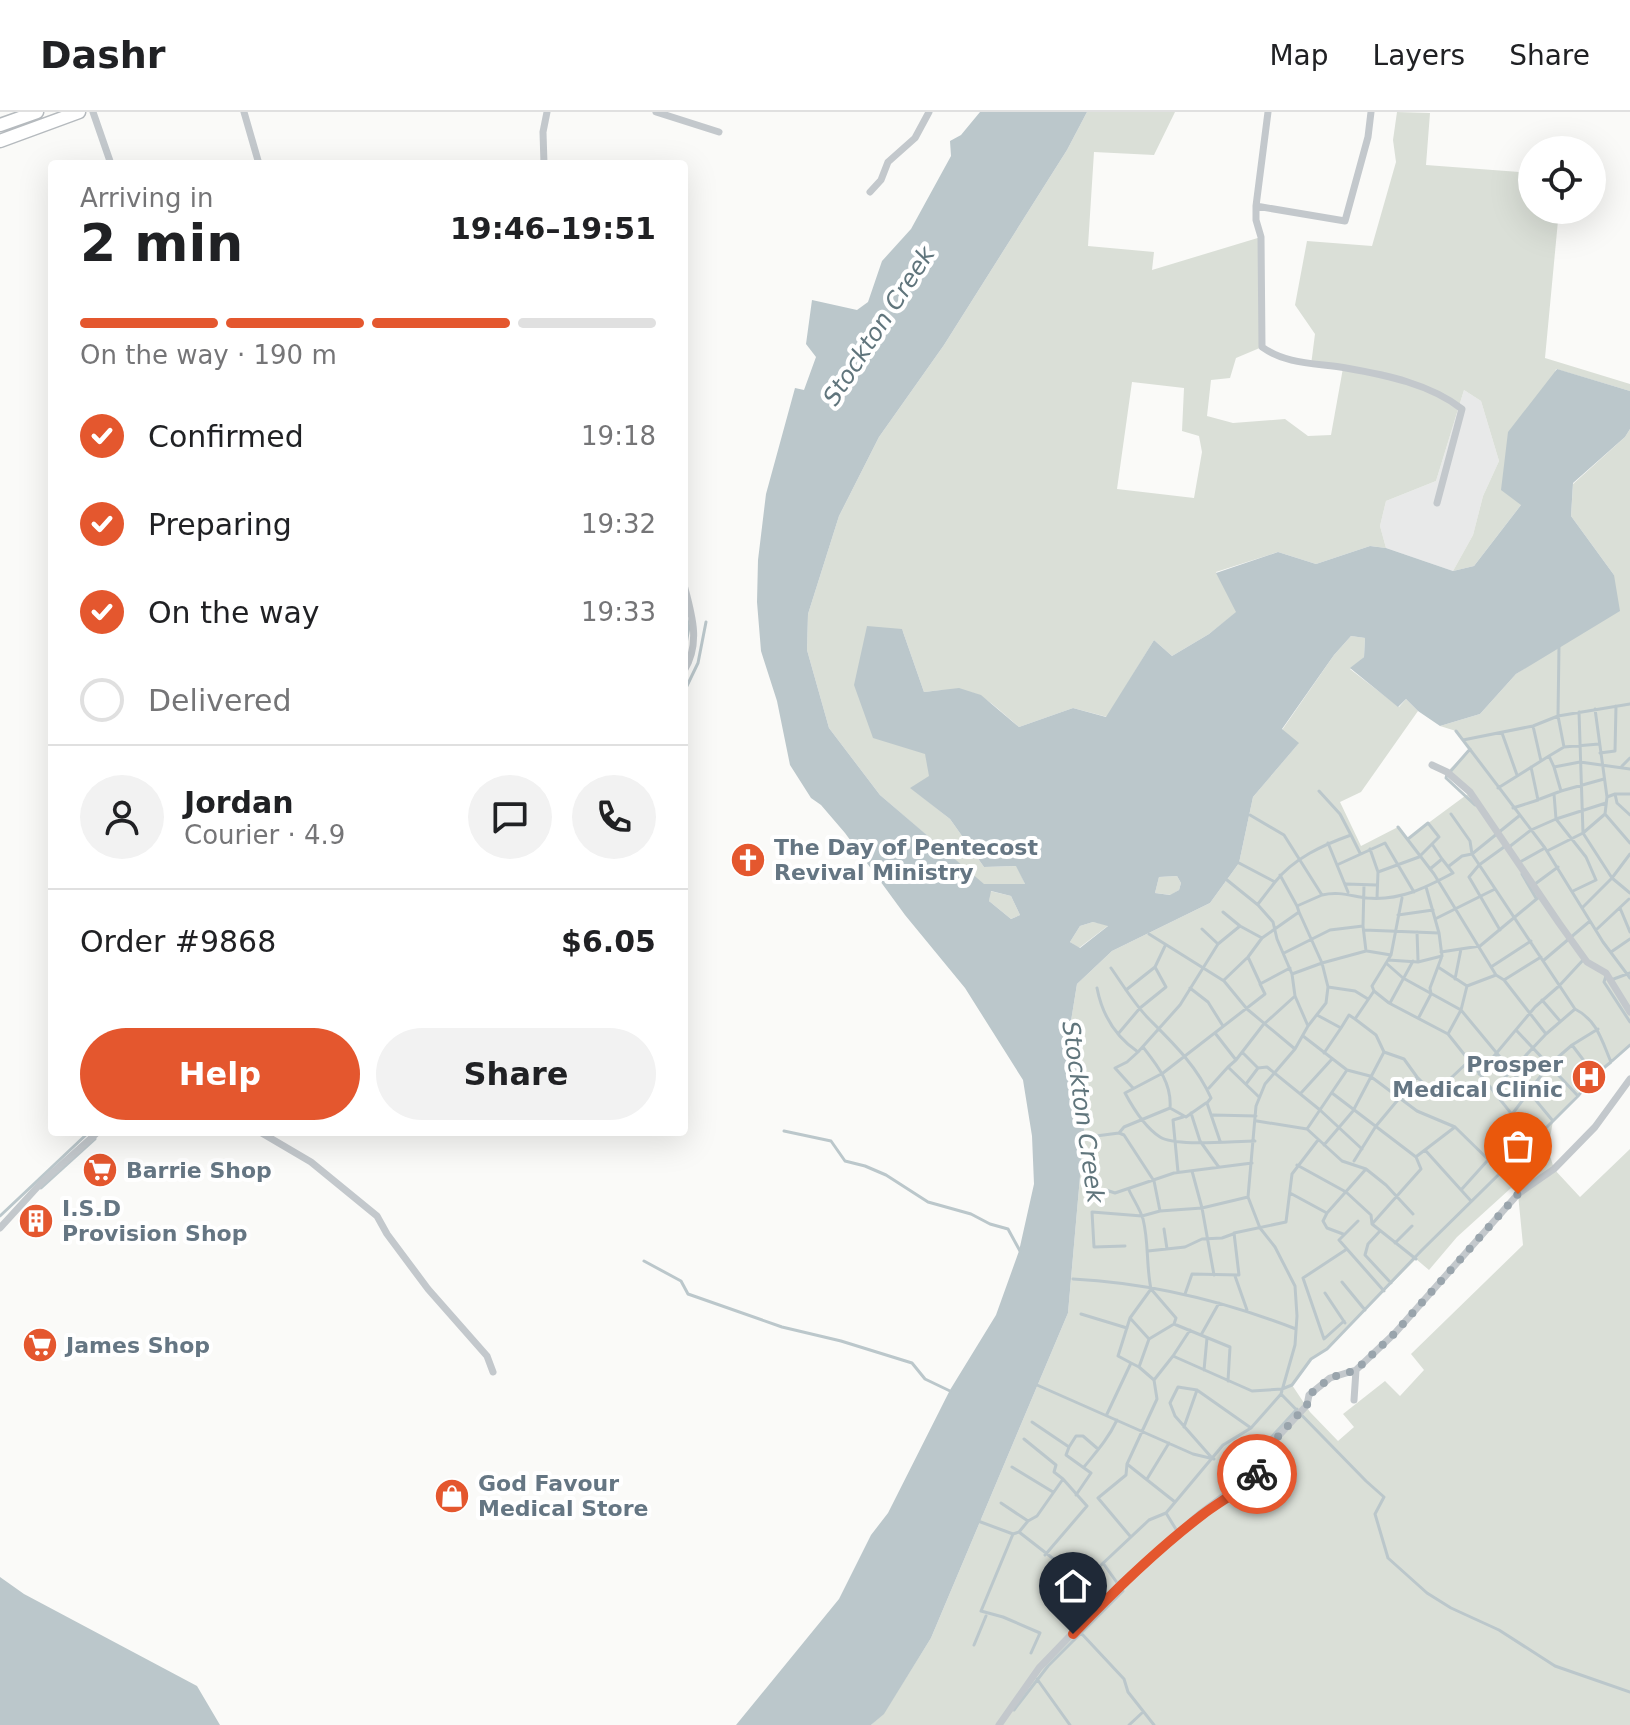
<!DOCTYPE html>
<html lang="en">
<head>
<meta charset="utf-8">
<style>
	:root { --surface:#fff; --page:#f2f2f2; --text:#202124; --muted:#757577; --line:#e0e0e0; --accent:#e4572e }
	body { margin:0; font-family:"DejaVu Sans",sans-serif; background:var(--page); color:var(--text); height:100vh; display:flex; flex-direction:column; font-size:30px; white-space:nowrap }
	* { box-sizing:border-box; margin:0 }
	p { font-size:26px; color:var(--muted) }
	.icon { flex:none; width:44px; height:44px; fill:none; stroke:currentColor; stroke-width:2; stroke-linecap:round; stroke-linejoin:round }
	.map { position:relative; flex:1; overflow:hidden }
	.details { position:absolute; left:48px; top:48px; width:640px; height:976px; display:flex; flex-direction:column; background:var(--surface); border-radius:8px; box-shadow:0 8px 32px #0002 }
	.details>* { flex:none }
	.controls { position:absolute; left:1518px; top:24px; display:grid; gap:16px }
	.controls a { display:grid; place-items:center; width:88px; height:88px; border-radius:50%; background:var(--surface); box-shadow:0 8px 32px #0002; font-size:40px }
	.pin { position:absolute; display:grid; place-items:center; width:68px; height:68px; color:#fff; margin:-82px -34px; border-radius:50% 50% 50% 0; rotate:-45deg; box-shadow:0 0 8px #0007 }
	.pin .icon { rotate:45deg }
	.courier { position:absolute; display:grid; place-items:center; width:80px; height:80px; margin:-40px; border:6px solid #e4572e; border-radius:50%; background:#fff; color:#222; box-shadow:0 2px 10px #0007 }
	.summary em { font-style:normal; font-weight:600 }
	.summary div { display:flex; flex-direction:column-reverse }
	.summary { display:flex; align-items:center; justify-content:space-between; height:136px; padding:0 32px }
	h1 { font-size:52px; font-weight:600; line-height:60px }
	.bar { display:grid; grid-template-columns:repeat(4,1fr); gap:12px 8px; align-content:center; height:96px; padding:0 32px }
	.bar i { height:10px; border-radius:6px; background:var(--line) }
	.bar .on { background:var(--accent) }
	.bar p { grid-column:span 4 }
	.line { display:flex; align-items:center; gap:20px; padding:0 32px; border-top:2px solid var(--line) }
	.line div { flex:1 }
	.round { display:grid; place-items:center; flex:none; width:84px; height:84px; border-radius:42px; background:var(--page) }
	ol { padding:0 32px; list-style:none }
	li { display:flex; align-items:center; gap:24px; height:88px }
	li p { margin-inline-start:auto }
	li .icon { padding:8px; border-radius:50%; background:var(--accent); color:#fff; stroke-width:4 }
	li:last-child { color:var(--muted) }
	li i { width:44px; height:44px; border:4px solid var(--line); border-radius:50% }
	.primary-button { display:flex; gap:16px; margin-top:auto; padding:16px 32px }
	.primary-button a { flex:1; height:92px; border-radius:48px; background:var(--accent); color:#fff; font-size:32px; font-weight:600; line-height:92px; text-align:center }
	.primary-button a+a { background:var(--page); color:var(--text) }
	header { display:flex; align-items:center; gap:48px; box-sizing:border-box; height:112px; padding:0 40px; background:var(--surface); border-bottom:2px solid var(--line) }
	header strong { font-size:38px }
	nav { display:flex; gap:44px; margin-inline-start:auto; font-size:28px }
	.map>svg:first-child { display:block }
	.built { fill:#e8e9e9 }
	.green { fill:#dadfd7; fill-rule:evenodd }
	.water { fill:#bbc7cb; fill-rule:evenodd }
	.lines { fill:none; stroke-linecap:round; stroke-linejoin:round }
	.stream { stroke:#bbc7cb; stroke-width:3 }
	.primary-casing { stroke:#b5babe; stroke-width:15 }
	.street { stroke:#c3c8cc; stroke-width:7 }
	.primary { stroke:#fff; stroke-width:12 }
	.done { stroke:#99a4ac; stroke-width:8; stroke-dasharray:0 14.4 }
	.route { stroke:#e4572e; stroke-width:10 }
	.labels { text-anchor:middle; stroke-width:8; stroke-linejoin:round; paint-order:stroke }
	.poi-label { font-size:22px; font-weight:bold; fill:#657683; stroke:#fff; text-anchor:start }
	.water-label { font-size:24px; font-style:italic; fill:#60757c; stroke:#fff }
</style>
</head>
<body>
<header>
<strong>Dashr</strong>
<nav><a>Map</a><a>Layers</a><a>Share</a></nav>
</header>
<div class="map">
<svg width="1630" height="1613" viewBox="0 0 1630 1613">
	<rect width="100%" height="100%" fill="#fafaf8"/>
	<path class="built" d="M1464,278L1481,289L1499,349L1483,384L1473,423L1453,459L1386,436L1380,414L1386,389L1436,369Z"/>
	<path class="green" d="M1087,0H1175L1154,43L1094,40L1088,134L1154,140L1152,158L1261,125L1262,235L1236,246L1230,266L1211,268L1207,304L1233,311L1285,307L1308,324L1331,323L1343,256L1311,253L1315,222L1295,193L1307,129L1372,134L1396,50L1393,28L1397,0L1430,1L1426,53L1532,61V98H1559L1545,246L1630,272V279L1556,257L1521,393L1474,454L1453,459L1473,423L1483,384L1499,349L1481,289L1464,278L1436,369L1386,389L1380,414L1386,436L1370,434L1316,452L1278,440L1216,460L1237,500L1209,522L1172,544L1154,528L1107,605L1073,596L1019,615C979,581 978,574 924,580L902,517L930,665L911,676L950,707L984,755L1017,754L1025,772L984,773L880,683L829,616L807,538L808,502L839,404L879,325L944,233L1067,38ZM1132,270L1184,276L1182,319L1199,324L1202,340L1194,386L1117,377Z
		M1630,317V933L1595,963L1553,1009L1548,1037L1554,1057L1580,1085L1630,1037V1613H871L884,1601L931,1526L1068,1201L1085,1008L1071,909L1077,872L1112,839L1210,791L1239,751L1253,685L1298,632L1282,618L1334,543L1351,524L1365,526L1364,545L1350,557L1399,595L1406,587L1418,599L1361,680L1340,690L1361,734L1398,715L1408,726L1469,681L1447,660L1470,637L1456,619L1440,614L1480,602L1516,562L1559,534L1614,463L1571,404L1573,372L1625,325ZM1511,1076L1518,1082L1523,1133L1411,1242L1424,1258L1400,1284L1385,1269L1343,1302L1354,1315L1338,1329L1310,1300L1292,1273L1311,1247L1327,1237L1416,1147L1429,1158L1457,1125Z
		M1177,764L1181,771L1179,778L1171,783L1155,781L1159,765Z
		M990,779L1011,784L1020,803L1011,807L989,789Z
		M1093,810L1109,813L1079,836L1070,830L1080,814Z"/>
	<path class="water" d="M980,0H1087L1067,38L944,233L879,325L839,404L808,502L807,538L829,616L880,683L984,772H1025L1016,754L984,755L950,707L910,676L929,664L925,642L873,626L854,573L867,514L902,517L924,580L959,576L981,583L1019,615L1073,596L1106,605L1154,528L1172,544L1209,522L1236,500L1216,461L1278,440L1316,452L1370,434L1386,436L1453,459L1474,454L1521,393L1501,378L1508,320L1557,257L1630,279V317L1625,325L1573,371L1571,404L1614,463L1620,499L1516,562L1480,602L1440,614L1418,599L1406,587L1398,595L1350,556L1364,545L1365,526L1351,524L1334,543L1282,617L1299,631L1253,685L1239,751L1210,791L1112,839L1077,872L1071,909L1085,1008L1068,1201L931,1526L884,1602L871,1613H736L839,1487L871,1423L888,1401L950,1278L996,1203L1019,1139L1034,1072L1032,1024L1023,968L965,876L905,803L845,721L821,693L811,686L790,653L777,589L761,539L757,490L758,448L766,382L795,276L804,278L816,245L806,232L812,188L857,198L868,190L882,149L911,117L951,44L950,29L961,23ZM1177,764L1181,771L1179,778L1170,783L1155,781L1159,765ZM991,779L1011,784L1020,803L1011,807L989,789ZM1093,810L1108,814L1080,836L1070,830L1080,814Z
		M0,1465L24,1482L197,1574L220,1613H0Z"/>
	<g class="lines">
		<path class="stream" d="M684,496L689,515L684,543
			M684,580L698,551L706,510
			M1579,600L1583,721L1612,766L1630,781
			M1533,614L1541,649
			M1456,619L1545,736L1603,830L1630,866
			M1502,621L1517,663
			M1463,628L1533,614L1558,604L1559,534
			M1564,635L1599,632
			M1600,641L1615,639L1616,594
			M1549,644L1564,635L1558,604L1630,592
			M1622,654L1630,646
			M1450,660L1470,637
			M1447,662L1446,666L1475,693
			M1498,676L1549,644L1554,655L1580,650L1630,657
			M1561,679L1604,667
			M1615,682L1617,691L1630,703
			M1607,685L1615,682H1630
			M1540,687L1561,679L1554,655
			M1513,696L1538,688L1531,655
			M1605,702L1630,731
			M1519,704L1472,742L1575,897C1597,908 1602,929 1611,950L1595,963L1578,984
			M1398,715L1434,762L1496,863L1467,874
			M1351,723L1360,741
			M1328,731L1348,780
			M1509,735L1531,718L1556,707L1554,682
			M1370,737L1378,760L1377,786
			M1547,739L1583,721L1605,702L1607,685L1595,597
			M1520,750L1545,736
			M1239,751L1275,770L1258,792
			M1339,752L1385,731L1414,780
			M1449,754L1462,744L1472,742L1470,729L1451,702
			M1430,757L1442,747L1432,732
			M1378,760L1419,745L1439,725L1428,711L1408,727
			M1522,762L1536,786
			M1280,763L1297,794
			M1227,768L1258,793L1273,810L1277,827L1292,862L1295,884L1308,914L1295,937
			M1275,770C1294,746 1323,733 1351,723L1340,702L1319,679
			M1346,772L1377,773
			M1535,772L1558,755
			M1573,779L1596,768L1586,745L1556,707L1606,691
			M1322,783C1339,779 1351,784 1367,786C1400,789 1425,776 1453,761L1442,747
			M1402,786L1391,843L1372,874L1374,879L1389,891L1448,922L1533,1029
			M1582,796L1612,766L1630,742
			M1620,796L1630,820
			M1223,800L1240,814
			M1299,800L1322,851L1328,875L1355,879L1368,887
			M1398,803L1433,798
			M1435,807L1495,777
			M1202,817L1218,832
			M1597,817L1629,787
			M1364,818L1439,821
			M1500,818L1469,765L1479,753L1504,735
			M1417,820L1418,848
			M1367,839L1391,843
			M1441,840L1480,834L1539,785
			M1611,840L1630,827
			M1284,841L1330,818L1363,814
			M1248,845L1260,871
			M1388,848L1418,850L1442,844
			M1544,848L1590,809
			M1438,855L1467,874L1461,898L1448,922
			M1491,855L1531,829
			M1111,856C1123,873 1134,892 1149,907C1173,931 1197,954 1211,986L1207,991L1220,1029
			M1292,862L1322,851L1366,839L1363,814L1364,773
			M1606,864L1604,870L1630,910
			M1455,867L1461,837
			M1224,868L1248,845L1262,826L1299,800L1297,794L1322,783L1284,723L1250,703
			M1504,868L1541,845
			M1611,868L1630,861
			M1097,876C1102,902 1116,925 1138,940
			M1190,876L1208,890L1223,914
			M1126,878L1155,855L1165,834
			M1542,888L1560,909
			M1390,891L1413,849
			M1317,903L1341,916L1324,941
			M1419,905L1431,882L1430,876L1442,844L1439,821L1426,775
			M1308,914L1326,891L1328,875
			M1341,916L1349,903L1355,907
			M1516,918L1578,984L1553,1009
			M1215,921L1236,948L1228,955L1259,985
			M1118,922L1140,896L1166,875L1155,855
			M1546,922L1575,897
			M1303,924L1347,958L1307,1017
			M1572,933L1594,962
			M1143,935C1157,953 1172,971 1170,996L1186,1005L1206,991
			M1242,940L1258,956L1246,972
			M1236,948L1263,913L1295,884
			M1612,949L1630,933
			M1258,956L1267,955L1320,998L1362,1037
			M1347,958L1370,964L1417,999L1455,1015L1501,1060
			M1479,962L1535,895L1559,874L1584,847
			M1417,965L1434,982L1469,949
			M1133,976L1115,956L1127,950L1138,940L1180,893L1218,832L1240,814L1262,826
			M1209,976L1228,955
			M1493,978L1546,922L1504,868L1496,863
			M1301,981L1332,947
			M1332,981L1416,1045L1421,1057L1372,1112
			M1191,1001L1200,1029L1218,1054
			M1513,1001L1549,953L1572,933L1598,917
			M1213,1003L1256,1004
			M1257,1009L1307,1017L1342,1049L1366,1057L1386,1073L1413,1102
			M784,1019L831,1029L845,1049L865,1054L886,1063L928,1090L971,1102L990,1112L1008,1117L1020,1139
			M1119,1021L1124,1015L1170,996
			M1096,1024L1119,1021L1124,1023L1154,1069L1160,1099
			M1255,1029C1233,1029 1176,1035 1160,1025C1146,1016 1133,996 1125,981L1163,961L1265,882L1260,872L1290,856
			M1324,1033L1353,999L1384,940L1376,923L1355,907L1374,879
			M1425,1038L1471,1089
			M1417,1044L1455,1015
			M1354,1049L1376,1014L1417,965L1404,947L1384,940
			M1297,1053L1346,1080L1371,1103L1372,1112L1416,1147
			M1192,1059L1202,1096L1214,1163
			M1178,1060L1173,1008L1183,1005
			M41,1076L95,1027
			M1129,1078C1133,1087 1140,1097 1143,1107C1149,1131 1146,1153 1151,1177L1130,1206L1118,1244L1131,1251
			M1461,1078L1488,1048
			M1097,1079L1106,1078L1115,1081L1174,1061L1252,1051
			M1290,1081L1325,1100
			M0,1104L89,1020
			M1358,1109L1339,1128L1384,1179
			M1164,1117L1167,1137
			M1380,1119L1368,1132L1365,1143L1391,1171
			M1343,1122L1327,1116L1323,1109L1327,1101L1366,1057
			M1395,1131L1412,1114
			M1125,1134L1094,1135L1092,1100L1142,1104L1160,1099L1202,1096L1248,1085
			M1148,1139L1185,1135L1202,1127L1222,1126L1233,1122
			M644,1149L681,1169L688,1182L782,1215L841,1229L912,1251L925,1267L950,1279
			M1235,1164L1247,1198
			M1073,1167C1150,1171 1224,1189 1296,1217
			M1342,1170L1365,1198
			M1325,1181L1345,1211
			M1185,1182L1192,1162L1239,1163L1234,1121L1286,1110L1292,1062L1318,1028
			M1081,1202L1127,1216
			M1130,1206L1149,1227
			M1344,1209L1324,1227L1303,1166L1347,1137
			M1174,1212L1230,1235L1228,1269
			M1201,1223L1219,1191
			M1173,1244L1190,1218
			M1139,1255L1154,1268L1157,1287L1127,1352L1175,1390
			M1204,1258L1207,1226
			M1154,1268L1173,1244L1252,1279L1282,1277L1292,1273L1311,1247L1327,1237L1421,1139L1553,1009L1461,898L1403,866L1386,851
			M1037,1273L1193,1342L1214,1347
			M1281,1282L1366,1369L1384,1385L1375,1402L1388,1446L1427,1481L1451,1496L1499,1518L1555,1554L1630,1580
			M1107,1302L1131,1251L1139,1255L1149,1227L1174,1212L1176,1206L1151,1177
			M1032,1310L1069,1335L1076,1324H1083L1098,1337
			M1184,1315L1197,1278
			M1069,1335L1066,1343L1091,1361L1076,1383
			M1212,1346L1175,1304L1170,1291L1178,1275L1197,1278L1251,1316
			M1127,1352L1126,1363L1098,1386L1130,1424
			M1012,1355L1053,1380
			M1084,1355C1097,1339 1108,1327 1117,1308
			M1147,1367L1169,1331
			M1001,1391L1028,1409
			M1166,1401L1177,1419L1199,1400L1247,1364L1268,1329L1297,1297
			M978,1409L1013,1422L1019,1420L1078,1466L1099,1455L1149,1408L1166,1401L1223,1333L1251,1316L1281,1282L1295,1233L1297,1204L1295,1174L1275,1135L1260,1116L1248,1085L1256,994L1265,972L1295,937L1247,897L1224,869L1149,822
			M1019,1420L1028,1409L1037,1404L1063,1367L1054,1360L1056,1353L1024,1327
			M1013,1422L981,1499L1003,1505L1040,1521L1031,1541
			M1045,1443L1087,1394L1063,1367
			M1081,1521L1124,1567L1128,1580L1154,1613
			M974,1533L986,1504
			M1037,1567L1070,1613
			M1014,1598L1048,1554L1123,1479L1103,1451
			M1129,1613L1143,1600"/>
		<g class="primary-casing">
			<path id="primary" d="M0,13L37,0
				M0,29L79,0"/>
		</g>
		<path class="street" d="M93,0L111,52
			M244,0L259,52
			M656,0L719,20
			M1268,0L1256,94V108L1261,125L1262,235C1287,253 1317,251 1346,256C1386,263 1430,272 1462,297L1437,391
			M544,52L543,20L547,0
			M870,80L881,68L888,50L915,26L929,0
			M1256,94L1345,109L1368,25L1371,0
			M684,473C692,503 701,531 684,559
			M1432,653L1447,660L1470,680L1559,811L1587,850L1606,861L1630,900
			M260,1020L311,1050L377,1104L387,1122L428,1177L487,1244L493,1260
			M0,1116L42,1070L98,1020
			M1356,1258L1395,1221L1518,1082L1554,1057L1595,1015L1630,967
			M999,1613L1039,1556L1121,1471L1202,1403L1256,1363L1274,1329L1307,1293L1309,1283L1330,1266L1356,1258L1354,1288"/>
		<use href="#primary" class="primary"/>
	</g>
	<g class="lines">
		<path class="done" d="M1257,1362L1274,1329L1307,1293L1309,1283L1330,1266L1356,1258L1395,1221L1518,1082"/>
		<path class="route" d="M1073,1522C1113,1480 1155,1439 1202,1403C1220,1389 1241,1379 1257,1362"/>
	</g>
	<defs>
		<g id="church-disc" transform="scale(1.8)"><circle r="9.5" fill="#e4572e" stroke="#fff"/><path d="M-1.2-6h2.4v3.5h3.3v2.4h-3.3V6h-2.4V-.1h-3.3v-2.4h3.3Z" fill="#fff"/></g>
		<g id="hospital-disc" transform="scale(1.8)"><circle r="9.5" fill="#e4572e" stroke="#fff"/><path d="M-5-5h3v3.5h4V-5h3V5h-3V1.5h-4V5h-3Z" fill="#fff"/></g>
		<g id="supermarket-disc" transform="scale(1.8)"><circle r="9.5" fill="#e4572e" stroke="#fff"/><path d="M-6-5.5h2.5l.6 2H6L4.5 2H-2.5L-4.4-4H-6ZM-1.5 3.2a1.3 1.3 0 1 0 .1 0ZM3 3.2a1.3 1.3 0 1 0 .1 0Z" fill="#fff"/></g>
		<g id="building-disc" transform="scale(1.8)"><circle r="9.5" fill="#e4572e" stroke="#fff"/><path d="M-4-6H4V6H1V3H-1V6H-4ZM-2.5-4.3h1.7v1.8h-1.7ZM.8-4.3h1.7v1.8H.8ZM-2.5-1h1.7V.8h-1.7ZM.8-1h1.7V.8H.8Z" fill="#fff"/></g>
		<g id="shop-disc" transform="scale(1.8)"><circle r="9.5" fill="#e4572e" stroke="#fff"/><path d="M-5-2.5h2.3a2.7 3.5 0 0 1 5.4 0H5L5.5 6h-11ZM-1.5-2.5h3a1.5 2.3 0 0 0-3 0Z" fill="#fff"/></g>
	</defs>
	<g fill-rule="evenodd">
		<use href="#church-disc" x="748" y="748"/>
		<use href="#hospital-disc" x="1589" y="965"/>
		<use href="#supermarket-disc" x="100" y="1058"/>
		<use href="#building-disc" x="36" y="1109"/>
		<use href="#supermarket-disc" x="40" y="1233"/>
		<use href="#shop-disc" x="452" y="1384"/>
	</g>
	<g class="labels">
		<g class="poi-label">
			<text x="774" y="743">The Day of Pentecost<tspan x="774" dy="25">Revival Ministry</tspan></text>
			<text x="1563" y="960" text-anchor="end">Prosper<tspan x="1563" dy="25">Medical Clinic</tspan></text>
			<text x="126" y="1066">Barrie Shop</text>
			<text x="62" y="1104">I.S.D<tspan x="62" dy="25">Provision Shop</tspan></text>
			<text x="66" y="1241">James Shop</text>
			<text x="478" y="1379">God Favour<tspan x="478" dy="25">Medical Store</tspan></text>
		</g>
		<g class="water-label">
			<text transform="translate(879 214) rotate(-57)" y="8">Stockton Creek</text>
			<text transform="translate(1083 1000) rotate(82)" y="8">Stockton Creek</text>
		</g>
	</g>
</svg>
<div class="controls">
<a><svg class="icon" aria-label="locate" viewBox="0 0 24 24"><circle cx="12" cy="12" r="6"/><path d="M12 2v4M12 18v4M2 12h4M18 12h4"/></svg></a>
</div>
<div class="pin" style="left:1518px;top:1082px;background:#ea580c"><svg class="icon" aria-label="bag" viewBox="0 0 24 24"><path d="M5 8h14l-1 12H6zM9 8a3 3 0 0 1 6 0"/></svg></div>
<div class="pin" style="left:1073px;top:1522px;background:#1f2937"><svg class="icon" aria-label="home" viewBox="0 0 24 24"><path d="M3 11l9-7 9 7M6 9v11h12V9"/></svg></div>
<div class="courier" style="left:1257px;top:1362px"><svg class="icon" aria-label="bike" viewBox="0 0 24 24"><circle cx="6" cy="16" r="4"/><circle cx="18" cy="16" r="4"/><path d="M6 16l4-8h5l3 8M10 8l3 8H6M13 5h3"/></svg></div>
<section class="details">
<div class="summary"><div><h1>2 min</h1><p>Arriving in</p></div><em>19:46–19:51</em></div>
<div class="bar"><i class="on"></i><i class="on"></i><i class="on"></i><i></i><p>On the way · 190 m</p></div>
<ol>
<li><svg class="icon" aria-label="check" viewBox="0 0 24 24"><path d="M5 12l5 5 9-10"/></svg>Confirmed<p>19:18</p></li>
<li><svg class="icon" aria-label="check" viewBox="0 0 24 24"><path d="M5 12l5 5 9-10"/></svg>Preparing<p>19:32</p></li>
<li><svg class="icon" aria-label="check" viewBox="0 0 24 24"><path d="M5 12l5 5 9-10"/></svg>On the way<p>19:33</p></li>
<li><i></i>Delivered</li>
</ol>
<div class="line" style="height:144px"><a class="round"><svg class="icon" aria-label="person" viewBox="0 0 24 24"><circle cx="12" cy="8" r="4"/><path d="M4 21q1-7 8-7t8 7"/></svg></a><div><b>Jordan</b><p>Courier · 4.9</p></div><a class="round"><svg class="icon" aria-label="chat" viewBox="0 0 24 24"><path d="M4 5h16v11H9l-5 4z"/></svg></a><a class="round"><svg class="icon" aria-label="phone" viewBox="0 0 24 24"><path d="M5 4h4l2 5-3 2q2 4 5 5l2-3 5 2v4C11 20 4 13 5 4z"/></svg></a></div>
<div class="line" style="height:104px"><div>Order #9868</div><b>$6.05</b></div>
<div class="primary-button"><a>Help</a><a>Share</a></div>
</section>
</div>
</body>
</html>
